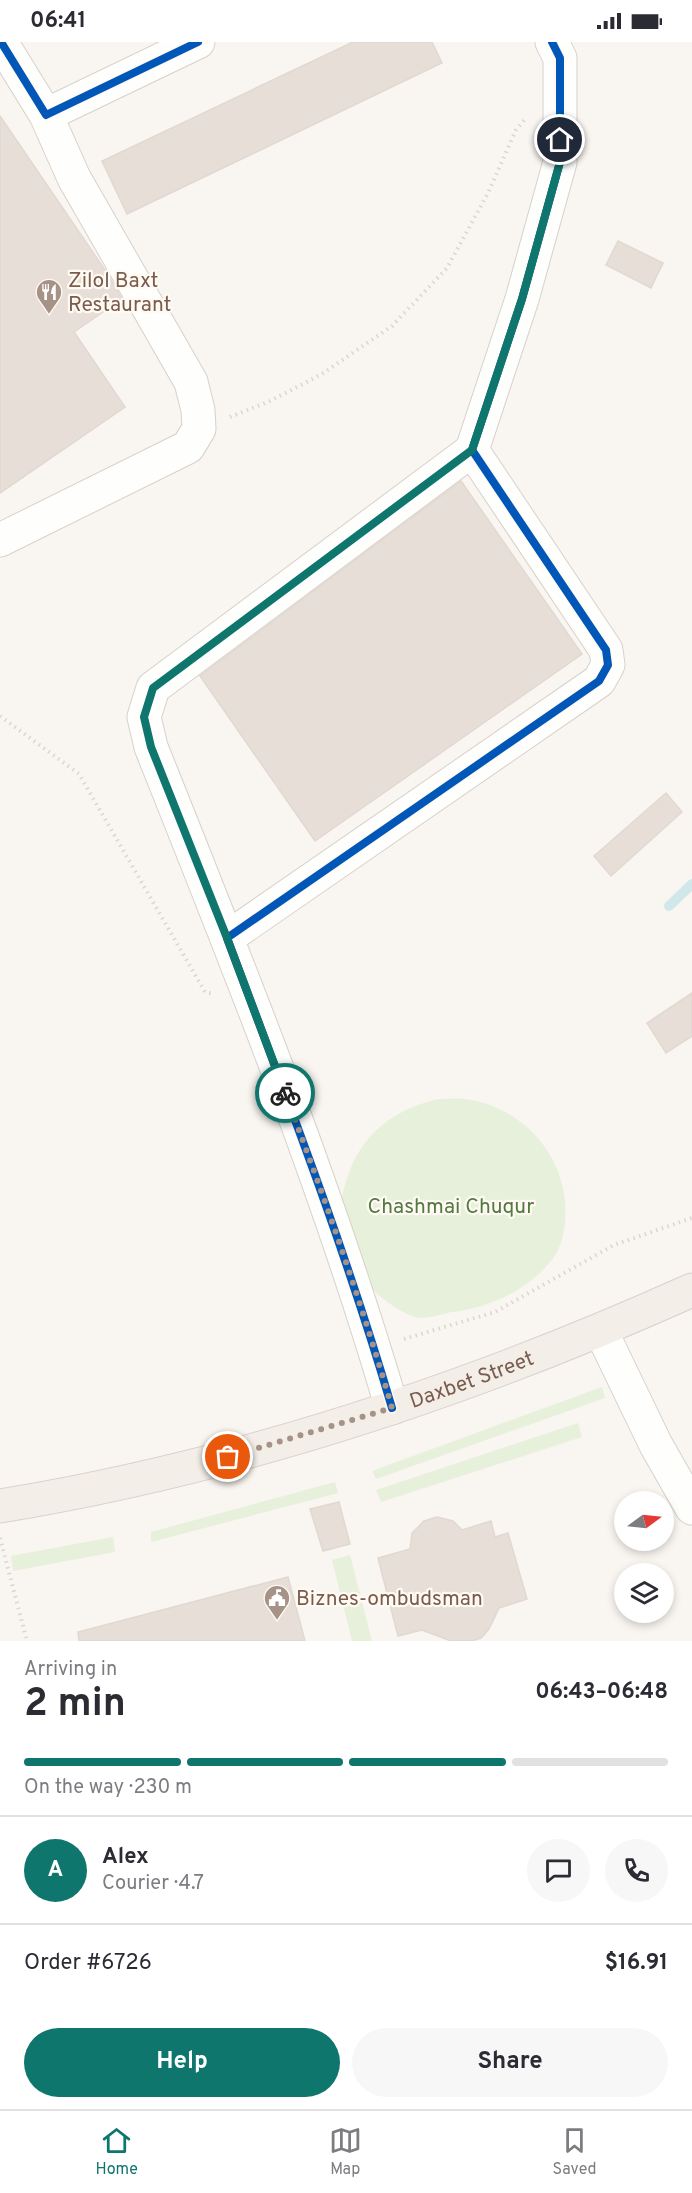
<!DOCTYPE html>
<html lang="en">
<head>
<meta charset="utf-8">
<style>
	:root { --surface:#fff; --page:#f7f7f7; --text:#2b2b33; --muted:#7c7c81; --line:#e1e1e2; --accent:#0f766e }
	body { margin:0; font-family:Overpass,sans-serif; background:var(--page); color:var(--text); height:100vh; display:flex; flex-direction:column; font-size:22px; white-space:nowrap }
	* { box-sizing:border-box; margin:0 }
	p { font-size:20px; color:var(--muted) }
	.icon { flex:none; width:33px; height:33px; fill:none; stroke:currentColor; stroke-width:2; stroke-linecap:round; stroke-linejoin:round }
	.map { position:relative; height:1599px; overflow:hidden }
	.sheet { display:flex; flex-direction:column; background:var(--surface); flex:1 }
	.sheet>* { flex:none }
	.needle { width:39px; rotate:75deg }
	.controls { position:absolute; left:614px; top:1449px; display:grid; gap:12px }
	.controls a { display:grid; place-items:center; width:60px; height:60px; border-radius:50%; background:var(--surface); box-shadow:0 3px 9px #0003; font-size:30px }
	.pin { position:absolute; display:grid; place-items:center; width:51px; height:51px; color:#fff; margin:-26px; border:3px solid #fff; border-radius:50%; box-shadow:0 2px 6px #0007 }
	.courier { position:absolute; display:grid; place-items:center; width:60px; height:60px; margin:-30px; border:4px solid #0f766e; border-radius:50%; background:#fff; color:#222; box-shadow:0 2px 8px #0007 }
	.headline em { font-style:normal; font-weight:700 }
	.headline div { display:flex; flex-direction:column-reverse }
	.headline { display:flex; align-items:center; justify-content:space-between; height:102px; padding:0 24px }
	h1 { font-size:39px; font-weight:700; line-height:45px }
	.bar { display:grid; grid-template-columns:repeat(4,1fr); gap:9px 6px; align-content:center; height:72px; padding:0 24px }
	.bar i { height:8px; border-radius:4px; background:var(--line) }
	.bar .active { background:var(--accent) }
	.bar p { grid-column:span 4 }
	.line { display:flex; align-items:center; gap:15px; padding:0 24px; border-top:2px solid var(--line) }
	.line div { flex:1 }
	.round { display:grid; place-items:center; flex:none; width:63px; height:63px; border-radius:32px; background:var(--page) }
	.action { display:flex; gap:12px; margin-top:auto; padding:12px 24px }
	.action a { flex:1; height:69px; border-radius:36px; background:var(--accent); color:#fff; font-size:24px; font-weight:700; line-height:69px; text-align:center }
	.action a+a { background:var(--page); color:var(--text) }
	.status { display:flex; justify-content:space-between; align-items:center; height:42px; padding:0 30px; background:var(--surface); direction:ltr }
	.status svg { height:16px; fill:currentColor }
	.tabs { display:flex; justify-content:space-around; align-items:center; height:84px; border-top:2px solid var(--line); background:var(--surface); font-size:16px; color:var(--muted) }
	.tabs a { display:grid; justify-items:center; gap:3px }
	.tabs .active { color:var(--accent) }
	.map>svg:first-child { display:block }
	.green { fill:#e7f0db }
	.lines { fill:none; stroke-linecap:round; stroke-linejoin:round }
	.stream { stroke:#d0e8ea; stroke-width:10 }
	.building { fill:#e6ded7; stroke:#e2d8d2; stroke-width:1.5 }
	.minor-casing { stroke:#d7d1cb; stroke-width:35 }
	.major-casing { stroke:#dad1cc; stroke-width:35 }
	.path { stroke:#dcd5d0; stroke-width:4; stroke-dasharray:1.5 4.5; stroke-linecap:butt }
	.minor { stroke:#fefefd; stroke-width:33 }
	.major { stroke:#f3eee8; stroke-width:33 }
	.cycleway-casing { stroke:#fffaf3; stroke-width:11 }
	.cycleway { stroke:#0057b8; stroke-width:8 }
	.done { stroke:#a69286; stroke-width:6; stroke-dasharray:0 10.8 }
	.route { stroke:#0f766e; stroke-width:8 }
	.labels { text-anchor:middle; stroke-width:4.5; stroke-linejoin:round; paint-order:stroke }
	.poi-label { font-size:21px; fill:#7a5c4d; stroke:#fffaf3; text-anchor:start }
	.park-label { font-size:21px; fill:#537a41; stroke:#fffaf3 }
	.street-label { font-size:21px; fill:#7a5c4d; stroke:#fffaf3 }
</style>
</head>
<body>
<div class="status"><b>06:41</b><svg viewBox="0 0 49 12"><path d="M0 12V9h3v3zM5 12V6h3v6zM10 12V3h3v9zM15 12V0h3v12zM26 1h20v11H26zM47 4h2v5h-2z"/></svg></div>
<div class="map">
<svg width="692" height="1599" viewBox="0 0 692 1599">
	<rect width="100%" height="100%" fill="#f9f5f0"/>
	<path class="green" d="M438,1057C446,1057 456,1056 465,1057C518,1064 560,1106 565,1159C567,1179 564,1203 551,1219C527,1249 488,1266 452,1270C442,1272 430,1276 420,1276C407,1275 378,1255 371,1245C365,1237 363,1224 360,1215C354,1200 345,1184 342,1168C340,1158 344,1146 347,1137C361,1092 393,1068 438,1057Z
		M602,1345L605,1356L376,1437L372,1429Z
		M578,1381L582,1395L381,1460L376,1448Z
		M335,1440L338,1451L151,1500V1490Z
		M113,1495L115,1510L13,1529L11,1514Z
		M350,1513L372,1599H352L332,1518Z"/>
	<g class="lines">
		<path class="stream" d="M669,864L692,842"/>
	</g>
	<path class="building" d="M353,0H432L442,21L127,172L102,119Z
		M0,74L107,231L122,257L74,290L125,365L0,451Z
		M618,199L663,221L651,246L606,223Z
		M461,439L582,612L315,799L200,634Z
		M666,751L682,770L611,834L594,814Z
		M692,951V994L666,1011L647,981Z
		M339,1460L350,1502L323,1509L310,1467Z
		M437,1475L453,1479L462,1488L491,1479L495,1495L508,1491L527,1557L499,1566L489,1587L481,1596L472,1599H451L422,1588L398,1594L378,1516L410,1507L412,1491L424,1479Z
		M288,1535L305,1599H79L78,1590Z"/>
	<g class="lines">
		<g class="minor-casing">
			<path id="minor" d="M46,73L198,0
				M0,498L188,405L199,387L198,368L191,340L74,136L46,73L1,0
				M227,896L599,639L608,623L606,608L472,408L522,257L560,120V16L552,0
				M601,1289L656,1403L692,1466
				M392,1366C326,1141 238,923 151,705L144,675L153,646L472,408"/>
		</g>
		<g class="major-casing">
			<g id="major">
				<path id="s1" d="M0,1464C238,1425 472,1347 692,1248"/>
			</g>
		</g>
		<path class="path" d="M230,375L270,359L322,332L392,284L447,226L488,151L516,88L526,76
			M0,674L79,732L205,950L214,952
			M404,1297L495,1270L614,1203L692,1176
			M0,1496L27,1599"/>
		<use href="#minor" class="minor"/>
		<use href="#major" class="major"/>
		<g class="cycleway-casing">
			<path id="cycleway" d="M1,0L46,73L198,0
				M392,1366C345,1206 285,1051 227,896L599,639L608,623L606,608L472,408L522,257L560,120V16L552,0"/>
		</g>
		<use href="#cycleway" class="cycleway"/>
	</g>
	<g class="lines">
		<path class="done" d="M228,1415L392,1366C361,1259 324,1154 285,1051"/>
		<path class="route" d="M285,1051L227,896L151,705L144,675L153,646L472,408L522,257L560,120V98"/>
	</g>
	<defs>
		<g id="restaurant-pin" transform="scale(1.35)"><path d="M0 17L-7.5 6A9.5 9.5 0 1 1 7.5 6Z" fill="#a69286" stroke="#fffaf3"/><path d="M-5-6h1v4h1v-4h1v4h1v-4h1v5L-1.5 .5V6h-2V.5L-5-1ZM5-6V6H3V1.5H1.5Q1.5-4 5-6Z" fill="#fff"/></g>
		<g id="civic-pin" transform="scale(1.35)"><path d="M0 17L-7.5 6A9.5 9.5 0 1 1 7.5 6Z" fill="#a69286" stroke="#fffaf3"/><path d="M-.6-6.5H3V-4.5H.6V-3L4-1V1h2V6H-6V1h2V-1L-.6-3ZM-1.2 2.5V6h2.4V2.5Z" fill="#fff"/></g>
	</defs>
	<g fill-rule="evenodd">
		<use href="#restaurant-pin" x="49" y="250"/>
		<use href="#civic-pin" x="277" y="1556"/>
	</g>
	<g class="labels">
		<g class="poi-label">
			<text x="68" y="245">Zilol Baxt<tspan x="68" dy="24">Restaurant</tspan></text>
			<text x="296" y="1563">Biznes-ombudsman</text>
		</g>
		<g class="park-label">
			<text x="451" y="1171">Chashmai Chuqur</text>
		</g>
		<g class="street-label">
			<text dy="7" stroke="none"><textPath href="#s1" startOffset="489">Daxbet Street</textPath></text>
		</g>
	</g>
</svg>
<div class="controls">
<a><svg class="needle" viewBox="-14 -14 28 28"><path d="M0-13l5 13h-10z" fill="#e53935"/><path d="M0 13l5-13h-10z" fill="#7c7c81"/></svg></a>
<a><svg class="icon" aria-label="layers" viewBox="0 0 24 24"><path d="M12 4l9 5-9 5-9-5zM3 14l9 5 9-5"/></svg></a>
</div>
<div class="pin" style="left:228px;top:1415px;background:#ea580c"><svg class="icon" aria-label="bag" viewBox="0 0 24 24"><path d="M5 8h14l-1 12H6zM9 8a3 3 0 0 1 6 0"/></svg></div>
<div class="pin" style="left:560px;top:98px;background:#1f2937"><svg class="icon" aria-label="home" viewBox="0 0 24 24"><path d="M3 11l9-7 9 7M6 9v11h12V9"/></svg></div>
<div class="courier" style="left:285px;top:1051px"><svg class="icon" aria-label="bike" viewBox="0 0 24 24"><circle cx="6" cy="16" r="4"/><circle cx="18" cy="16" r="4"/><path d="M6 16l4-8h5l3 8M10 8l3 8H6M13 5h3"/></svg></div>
</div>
<section class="sheet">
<div class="headline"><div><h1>2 min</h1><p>Arriving in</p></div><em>06:43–06:48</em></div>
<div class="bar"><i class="active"></i><i class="active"></i><i class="active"></i><i></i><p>On the way · 230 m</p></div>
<div class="line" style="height:108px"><b class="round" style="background:var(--accent);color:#fff">A</b><div><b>Alex</b><p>Courier · 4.7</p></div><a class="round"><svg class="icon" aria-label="chat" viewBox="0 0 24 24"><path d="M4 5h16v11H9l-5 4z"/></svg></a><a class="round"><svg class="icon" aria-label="phone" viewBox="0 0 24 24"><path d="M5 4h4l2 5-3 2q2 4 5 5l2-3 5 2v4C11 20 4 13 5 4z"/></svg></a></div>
<div class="line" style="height:78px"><div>Order #6726</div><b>$16.91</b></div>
<div class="action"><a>Help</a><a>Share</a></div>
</section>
<nav class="tabs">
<a class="active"><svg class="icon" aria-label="home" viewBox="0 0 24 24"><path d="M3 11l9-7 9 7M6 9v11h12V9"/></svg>Home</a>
<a><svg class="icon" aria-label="map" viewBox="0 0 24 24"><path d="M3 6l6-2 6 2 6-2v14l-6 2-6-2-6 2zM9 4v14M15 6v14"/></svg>Map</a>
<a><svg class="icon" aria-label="saved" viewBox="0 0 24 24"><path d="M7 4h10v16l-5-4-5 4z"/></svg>Saved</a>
</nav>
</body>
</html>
